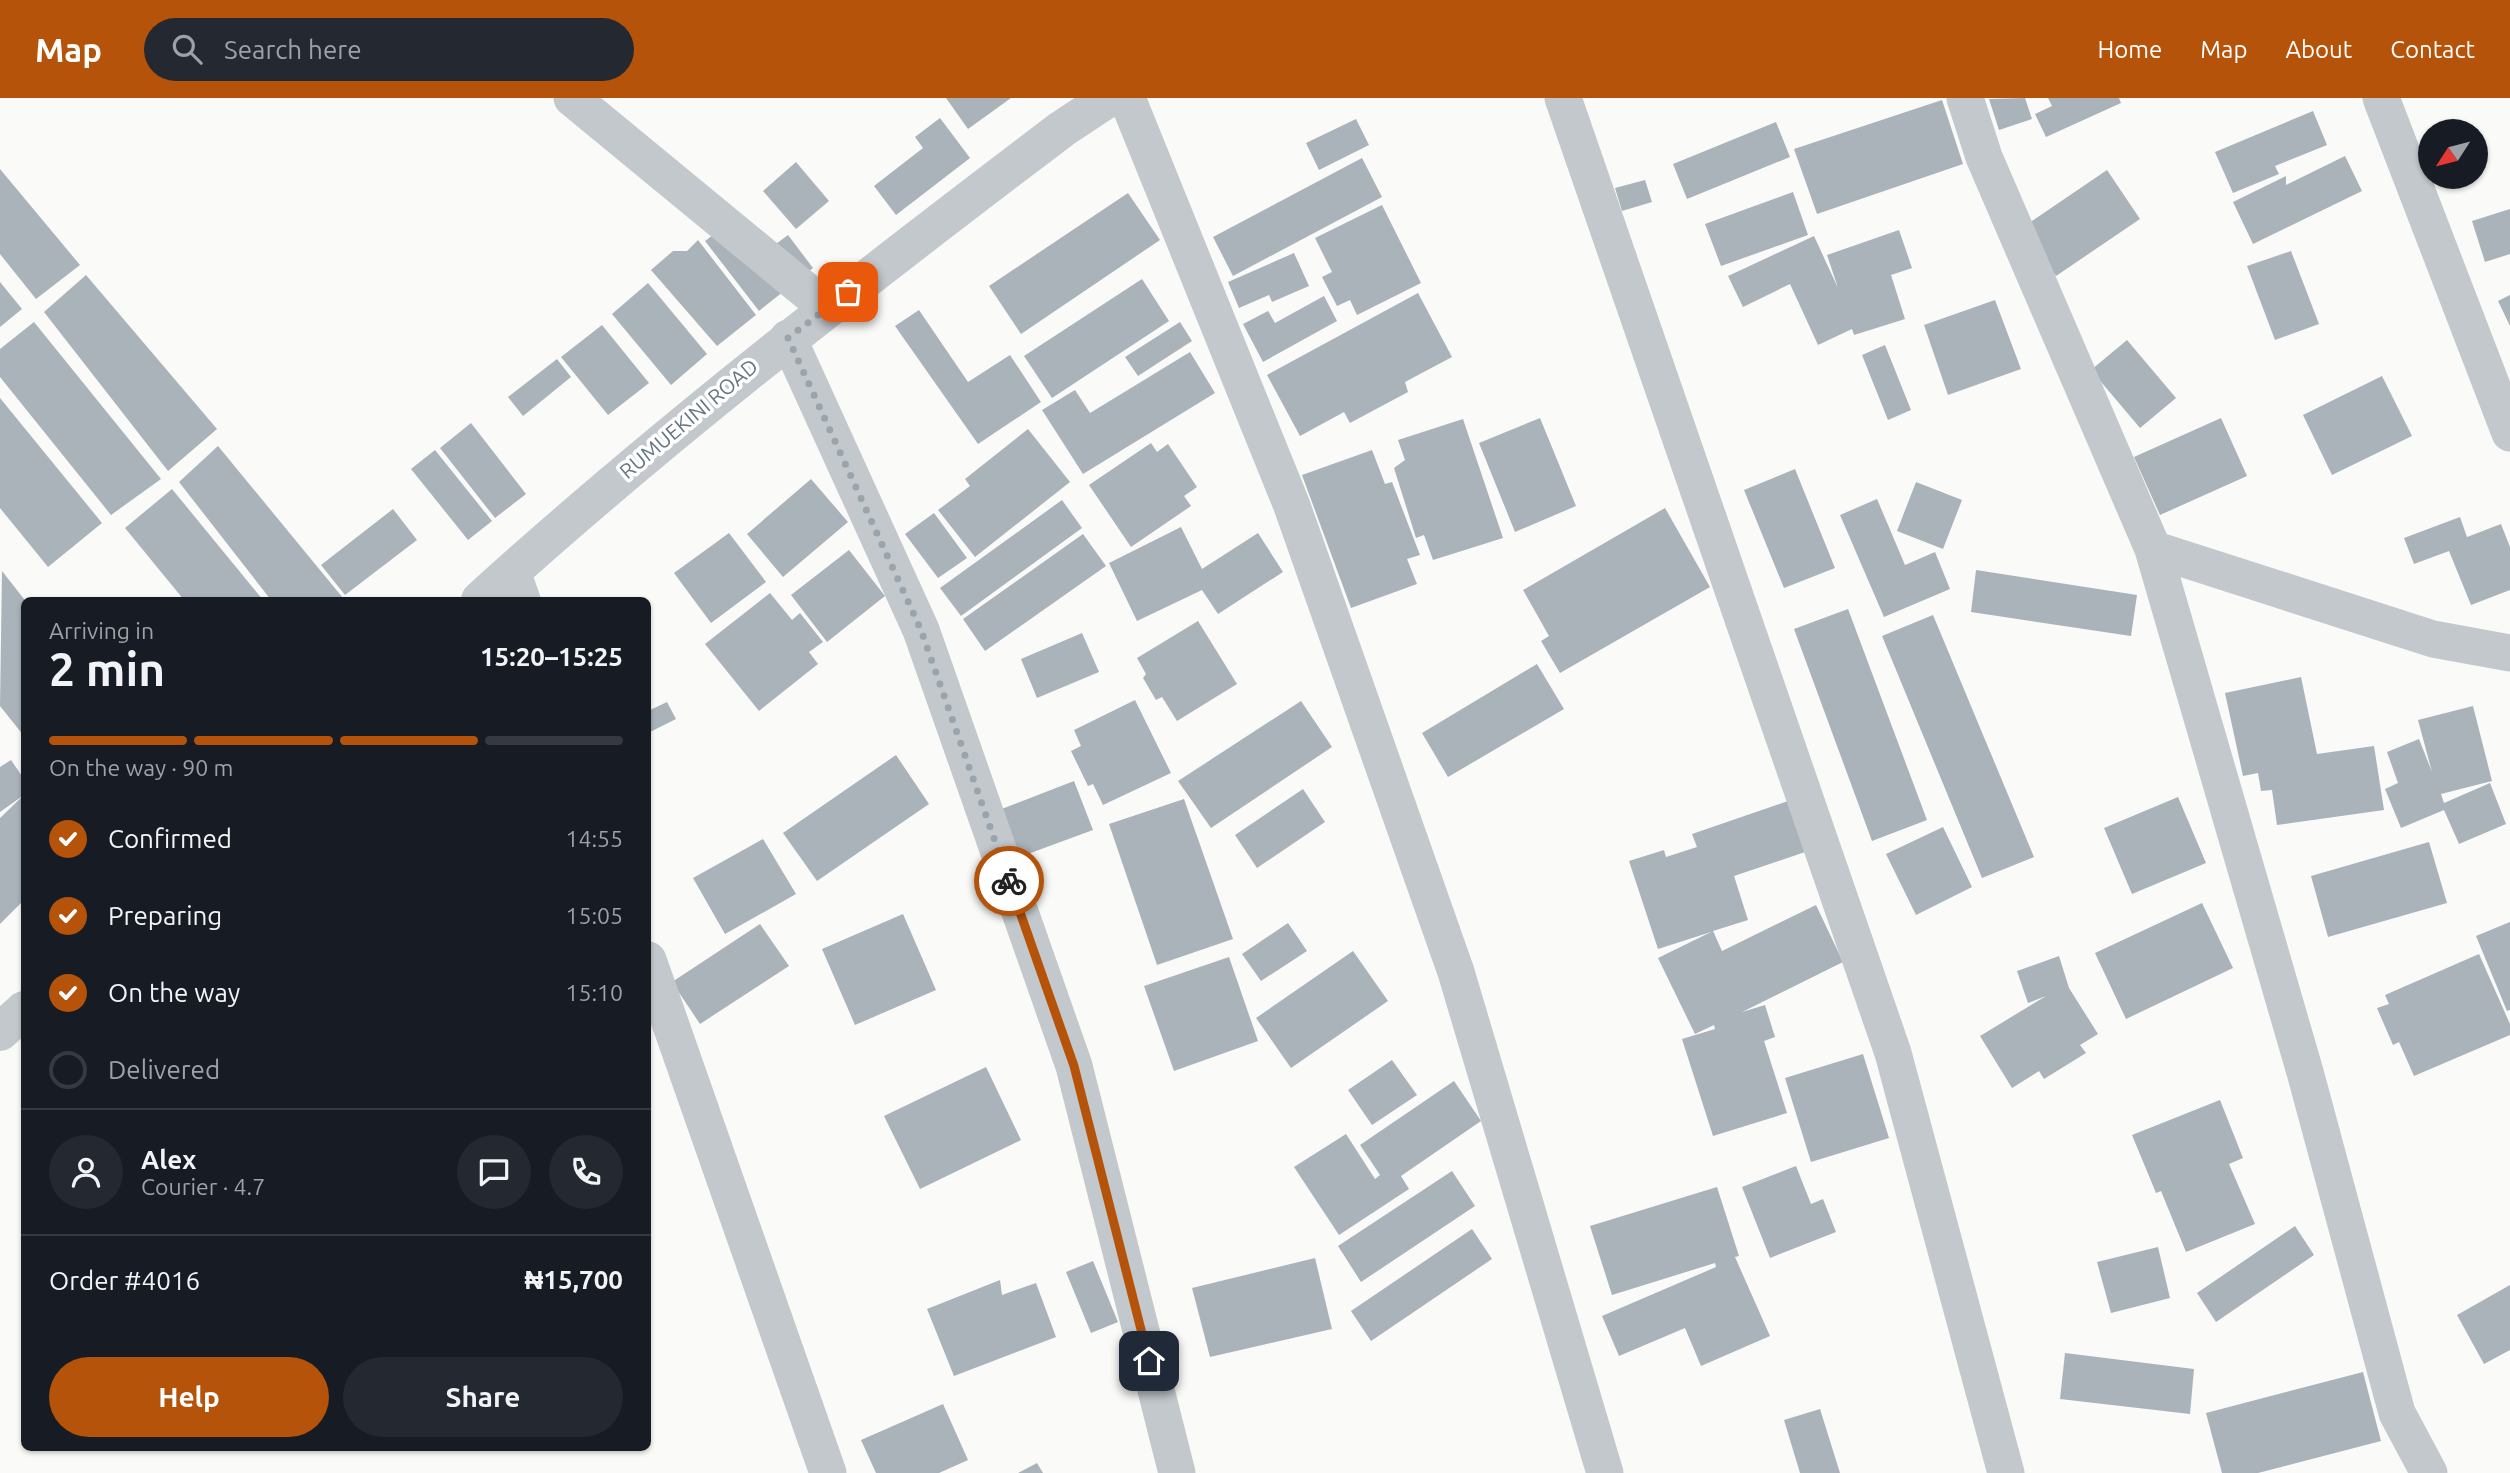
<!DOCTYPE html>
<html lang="en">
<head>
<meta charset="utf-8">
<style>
	:root { --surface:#171b24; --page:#242831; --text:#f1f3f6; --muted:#9ea1a6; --line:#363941; --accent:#b45309 }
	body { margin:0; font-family:Ubuntu,sans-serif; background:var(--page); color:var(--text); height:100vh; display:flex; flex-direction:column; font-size:26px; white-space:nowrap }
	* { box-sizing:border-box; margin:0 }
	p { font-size:23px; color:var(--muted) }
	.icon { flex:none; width:38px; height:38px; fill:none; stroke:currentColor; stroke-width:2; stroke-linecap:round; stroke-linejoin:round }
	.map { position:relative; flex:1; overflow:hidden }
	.details { position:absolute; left:21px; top:499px; width:630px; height:854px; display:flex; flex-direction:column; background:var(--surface); border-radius:10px; box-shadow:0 2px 5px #0004 }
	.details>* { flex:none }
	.needle { width:46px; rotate:234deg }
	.tools { position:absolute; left:2418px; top:21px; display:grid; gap:14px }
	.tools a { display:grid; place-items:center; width:70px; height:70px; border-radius:50%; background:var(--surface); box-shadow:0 2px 5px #0004; font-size:35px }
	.pin { position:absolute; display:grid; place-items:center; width:60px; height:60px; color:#fff; margin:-30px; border-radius:14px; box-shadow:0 4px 10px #0006 }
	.courier { position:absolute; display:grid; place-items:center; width:70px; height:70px; margin:-35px; border:5px solid #b45309; border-radius:50%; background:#fff; color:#222; box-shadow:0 2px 9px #0007 }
	.overview em { font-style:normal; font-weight:700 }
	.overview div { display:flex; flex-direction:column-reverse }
	.overview { display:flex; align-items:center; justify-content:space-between; height:119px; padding:0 28px }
	h1 { font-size:46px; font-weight:700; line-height:52px }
	.bar { display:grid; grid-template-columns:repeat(4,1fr); gap:10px 7px; align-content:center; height:84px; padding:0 28px }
	.bar i { height:9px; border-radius:5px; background:var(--line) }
	.bar .selected { background:var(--accent) }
	.bar p { grid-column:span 4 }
	.line { display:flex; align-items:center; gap:18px; padding:0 28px; border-top:2px solid var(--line) }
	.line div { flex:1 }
	.round { display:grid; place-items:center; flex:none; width:74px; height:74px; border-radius:37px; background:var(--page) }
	ol { padding:0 28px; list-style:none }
	li { display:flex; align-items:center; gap:21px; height:77px }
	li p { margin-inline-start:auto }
	li .icon { padding:7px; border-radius:50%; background:var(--accent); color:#fff; stroke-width:4 }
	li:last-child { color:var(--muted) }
	li i { width:38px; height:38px; border:4px solid var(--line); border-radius:50% }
	.action { display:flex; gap:14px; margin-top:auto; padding:14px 28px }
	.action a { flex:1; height:80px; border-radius:42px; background:var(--accent); color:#fff; font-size:28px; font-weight:700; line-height:80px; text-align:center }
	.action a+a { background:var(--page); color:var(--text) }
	header { display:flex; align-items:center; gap:42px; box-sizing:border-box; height:98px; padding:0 35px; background:var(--accent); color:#fff }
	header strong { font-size:33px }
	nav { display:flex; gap:38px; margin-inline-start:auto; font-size:24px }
	.search { width:490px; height:63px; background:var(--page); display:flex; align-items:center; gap:18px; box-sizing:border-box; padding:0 24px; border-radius:38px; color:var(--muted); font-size:26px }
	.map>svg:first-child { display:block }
	.building { fill:#aab3b9 }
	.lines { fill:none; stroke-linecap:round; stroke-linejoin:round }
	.minor { stroke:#c3c8cc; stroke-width:37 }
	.tertiary { stroke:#c3c8cc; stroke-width:38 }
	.done { stroke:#99a4ac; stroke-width:7; stroke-dasharray:0 12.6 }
	.route { stroke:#b45309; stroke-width:9 }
	.labels { text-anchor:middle; stroke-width:7; stroke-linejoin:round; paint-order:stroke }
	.street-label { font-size:21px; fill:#657683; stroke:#fff }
</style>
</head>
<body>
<header>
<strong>Map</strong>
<div class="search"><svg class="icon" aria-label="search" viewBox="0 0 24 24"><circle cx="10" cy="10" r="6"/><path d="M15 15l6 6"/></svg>Search here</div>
<nav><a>Home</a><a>Map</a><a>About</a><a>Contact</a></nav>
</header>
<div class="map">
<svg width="2510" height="1375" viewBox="0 0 2510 1375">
	<rect width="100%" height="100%" fill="#fafaf8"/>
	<path class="building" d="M946,0H1011L968,31Z
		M2025,0L2032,21L1999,32L1989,1Z
		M2048,0H2119L2121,5L2046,39L2035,16L2052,8Z
		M1942,2L1963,66L1817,116L1794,51Z
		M2313,13L2327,47L2275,68L2279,76L2233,95L2215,54Z
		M940,20L970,60L896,117L874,88L923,50L915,39Z
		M1356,21L1369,47L1319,72L1306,45Z
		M1776,24L1790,59L1687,101L1673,66Z
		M2345,58L2362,93L2253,146L2233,104L2286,78V87Z
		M1362,60L1382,99L1233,178L1213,139Z
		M796,64L829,103L796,131L763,93Z
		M0,71L80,167L36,201L0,156Z
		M2107,72L2140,121L2056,178L2023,129Z
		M1645,82L1652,104L1622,113L1615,90Z
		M1793,94L1808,137L1721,168L1705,126Z
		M1128,95L1160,142L1021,236L989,188Z
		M1382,107L1421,185L1357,217L1350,202L1337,208L1322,179L1332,174L1315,140Z
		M2510,111V156L2485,164L2472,123Z
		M737,119L764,155L788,137L813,170L759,213L705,143Z
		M1899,132L1912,170L1891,177L1905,221L1854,237L1852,231L1818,247L1790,186L1743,209L1728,178L1814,138L1838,190L1827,157Z
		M698,142L756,217L717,248L651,172L673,153H687Z
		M2291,153L2319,226L2275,242L2247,168Z
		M1294,155L1309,188L1272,204L1269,197L1239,210L1228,184Z
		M86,177L217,331L168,373L44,214Z
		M1142,181L1169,223L1052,300L1024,258Z
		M0,184L22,211L0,229Z
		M648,185L707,256L671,287L612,216Z
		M1418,195L1452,259L1405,284L1408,294L1350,325L1344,314L1300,338L1267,277Z
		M2510,197V228L2498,203Z
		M1324,198L1337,223L1263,264L1243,226L1268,213L1275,225Z
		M1995,202L2021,271L1948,297L1924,227Z
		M919,212L968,284L1010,257L1041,304L978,346L895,228Z
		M34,224L161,381L111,417L0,279V251Z
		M1180,224L1192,243L1138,278L1125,259Z
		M602,227L649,285L608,317L561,259Z
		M2127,242L2176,300L2140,330L2091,272Z
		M1885,247L1911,312L1888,322L1862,257Z
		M1190,254L1215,295L1083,376L1042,312L1075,292L1090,315Z
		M557,261L571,279L523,318L508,299Z
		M2382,278L2412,338L2332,377L2303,317Z
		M0,300L102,425L48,469L0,410Z
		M1540,320L1576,408L1515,434L1479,345Z
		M2221,320L2247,378L2160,417L2134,359Z
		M1463,321L1503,440L1433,462L1424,437L1416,440L1394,370L1405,362L1398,342Z
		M471,325L526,396L495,420L440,350Z
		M1028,331L1070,384L975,459L938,412L970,388L965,381Z
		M1151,345L1157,354L1168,346L1197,389L1184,398L1191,408L1131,449L1089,387Z
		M218,348L343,500L340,502H271L179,384Z
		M435,352L492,423L468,442L411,371Z
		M1372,352L1385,386L1392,384L1420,457L1407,461L1417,486L1351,510L1302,377Z
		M1795,371L1835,470L1784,490L1744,392Z
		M811,381L848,424L783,479L747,436Z
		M1916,384L1962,402L1943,451L1897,433Z
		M172,391L263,502H184L125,430Z
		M1877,401L1905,467L1935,454L1950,491L1884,519L1840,417Z
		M1062,402L1082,430L961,518L940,490Z
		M1665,410L1710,489L1560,575L1541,543L1549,538L1523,492Z
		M393,411L417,442L345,497L321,467Z
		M934,415L967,460L938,480L905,436Z
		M2460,419L2467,439L2501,426L2510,449V492L2471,507L2449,453L2414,466L2404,440Z
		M1181,429L1202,471L1258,435L1283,474L1218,516L1202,492L1137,523L1109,465Z
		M729,435L766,484L711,525L674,475Z
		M1083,436L1106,468L985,553L963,521Z
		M849,452L885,498L827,544L791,497Z
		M1976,472L2137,497L2131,538L1971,514Z
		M2,473L24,501V638L0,608Z
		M770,495L792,522L800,515L823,544L809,554L818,566L759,613L705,546Z
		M1848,511L1927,722L1872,743L1794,531Z
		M1933,517L2034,759L1982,780L1882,538Z
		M1198,523L1237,586L1177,623L1162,599L1156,602L1143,580L1146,576L1137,560Z
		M1082,535L1099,574L1037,600L1021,561Z
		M1537,566L1564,611L1448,679L1422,635Z
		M2301,579L2317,656L2374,648L2384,712L2277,727L2272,692L2261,693L2258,675L2243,678L2225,595Z
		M1135,602L1171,675L1103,707L1093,686L1088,688L1071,653L1081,648L1074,632Z
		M1301,603L1332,649L1211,730L1178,683Z
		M667,604L676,621L648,635V613Z
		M2473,608L2492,683L2441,696L2444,705L2490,685L2506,726L2459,746L2444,712L2401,730L2385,691L2398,685L2387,654L2419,641L2432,674L2418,622Z
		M896,657L929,706L817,783L783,735Z
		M11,662L24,681V697L0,714V669Z
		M1074,683L1093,732L1017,760L999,712Z
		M1303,691L1325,724L1257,770L1235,737Z
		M24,697V802L0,826V720Z
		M2178,699L2206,765L2132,796L2104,730Z
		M1184,701L1233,841L1157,867L1109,726Z
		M1788,703L1805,754L1734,778L1748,822L1713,833L1722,853L1816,807L1843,864L1742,914L1765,907L1775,939L1764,943L1787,1015L1713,1038L1682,941L1715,931L1714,927L1695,936L1658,860L1711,834L1658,851L1629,763L1664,752L1666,759L1697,749L1692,736Z
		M1943,729L1972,789L1916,817L1886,756Z
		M763,741L796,796L725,836L693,780Z
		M2429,744L2447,805L2328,839L2311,778Z
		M2202,805L2233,870L2126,921L2095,855Z
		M903,816L936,892L855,927L822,851Z
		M2510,824V912L2507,913L2476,838Z
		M1288,825L1307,853L1261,883L1242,856Z
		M760,826L789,868L700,926L672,884Z
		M1353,853L1388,903L1291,970L1256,920Z
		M2479,856L2510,926V937L2414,978L2399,944L2393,947L2377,910L2389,906L2385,897Z
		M2059,858L2069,890L2098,936L2080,947L2086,955L2044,981L2039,973L2012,990L1980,938L2046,898L2028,905L2017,873Z
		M1229,859L1258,943L1174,973L1144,888Z
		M1863,956L1889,1040L1811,1064L1785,980Z
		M1392,962L1417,997L1372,1027L1348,992Z
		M986,969L1021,1042L920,1091L884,1018Z
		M1454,983L1481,1023L1401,1078L1409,1091L1339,1137L1294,1069L1346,1036L1375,1081L1380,1077L1360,1047Z
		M2220,1002L2243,1060L2229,1066L2255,1126L2186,1154L2161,1093L2156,1095L2132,1037Z
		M1796,1068L1811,1106L1823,1101L1836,1134L1770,1160L1742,1089Z
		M1452,1073L1475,1108L1361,1184L1338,1148Z
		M1717,1089L1739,1158L1735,1159L1770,1238L1701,1268L1685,1230L1619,1258L1602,1218L1716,1169L1715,1165L1612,1197L1590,1128Z
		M2295,1128L2314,1157L2216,1224L2197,1195Z
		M1472,1131L1492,1161L1371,1243L1351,1213Z
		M2158,1149L2170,1200L2111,1215L2097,1164Z
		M1315,1160L1332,1231L1210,1259L1192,1190Z
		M1093,1163L1118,1224L1091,1235L1066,1174Z
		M1000,1182L1002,1197L1036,1185L1056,1239L954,1278L927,1211Z
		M2510,1187V1252L2484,1266L2457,1217Z
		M2065,1255L2194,1271L2190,1316L2060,1301Z
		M2363,1274L2381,1343L2258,1375H2222L2206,1315Z
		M943,1306L968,1362L939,1375H876L861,1342Z
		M1820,1311L1840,1375H1800L1784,1322Z
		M1037,1365L1043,1375H1018Z"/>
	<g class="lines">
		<path class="minor" d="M572,0L827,210
			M1127,0L1292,408L1456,874L1605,1375
			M1563,0L1893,955L2006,1375
			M1965,0L1984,59L2153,451L2305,974L2397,1315L2429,1375
			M2381,0L2510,335
			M788,240L921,532L1074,968L1177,1375
			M2153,451L2433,541L2510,555
			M512,473L522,502
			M648,862L828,1375"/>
		<path class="tertiary" d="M480,502C665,334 863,182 1062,31L1109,0
			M0,934L24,912"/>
	</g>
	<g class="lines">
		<path class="done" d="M848,194L788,240L921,532L1009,783"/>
		<path class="route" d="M1009,783L1074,968L1149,1263"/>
	</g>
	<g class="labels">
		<g class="street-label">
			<text transform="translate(689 321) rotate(-40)" y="7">RUMUEKINI ROAD</text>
		</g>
	</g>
</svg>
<div class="tools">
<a><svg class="needle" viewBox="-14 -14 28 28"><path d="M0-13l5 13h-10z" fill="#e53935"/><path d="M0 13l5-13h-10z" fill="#9ea1a6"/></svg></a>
</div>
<div class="pin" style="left:848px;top:194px;background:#ea580c"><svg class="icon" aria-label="bag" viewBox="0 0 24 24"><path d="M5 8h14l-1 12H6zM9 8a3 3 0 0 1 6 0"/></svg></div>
<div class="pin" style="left:1149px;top:1263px;background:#1f2937"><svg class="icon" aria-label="home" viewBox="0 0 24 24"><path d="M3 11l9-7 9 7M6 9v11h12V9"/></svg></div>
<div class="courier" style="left:1009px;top:783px"><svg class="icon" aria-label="bike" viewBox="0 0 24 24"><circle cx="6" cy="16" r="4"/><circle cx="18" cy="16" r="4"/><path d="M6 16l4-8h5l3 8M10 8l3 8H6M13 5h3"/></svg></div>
<section class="details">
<div class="overview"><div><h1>2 min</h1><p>Arriving in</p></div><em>15:20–15:25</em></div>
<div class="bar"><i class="selected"></i><i class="selected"></i><i class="selected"></i><i></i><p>On the way · 90 m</p></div>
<ol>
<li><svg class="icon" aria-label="check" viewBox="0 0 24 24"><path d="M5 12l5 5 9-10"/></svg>Confirmed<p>14:55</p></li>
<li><svg class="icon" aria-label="check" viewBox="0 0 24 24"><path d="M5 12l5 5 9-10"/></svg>Preparing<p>15:05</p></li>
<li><svg class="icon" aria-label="check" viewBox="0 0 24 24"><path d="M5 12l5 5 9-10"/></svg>On the way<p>15:10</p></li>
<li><i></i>Delivered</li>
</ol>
<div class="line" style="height:126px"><a class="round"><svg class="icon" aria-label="person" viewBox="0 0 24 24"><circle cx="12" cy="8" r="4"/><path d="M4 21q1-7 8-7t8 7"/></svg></a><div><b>Alex</b><p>Courier · 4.7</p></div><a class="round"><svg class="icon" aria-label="chat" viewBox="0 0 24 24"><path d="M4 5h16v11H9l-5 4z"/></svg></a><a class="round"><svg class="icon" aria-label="phone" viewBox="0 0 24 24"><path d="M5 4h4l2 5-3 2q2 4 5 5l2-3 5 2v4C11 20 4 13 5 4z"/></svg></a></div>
<div class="line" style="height:91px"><div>Order #4016</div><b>₦15,700</b></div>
<div class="action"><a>Help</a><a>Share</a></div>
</section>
</div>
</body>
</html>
